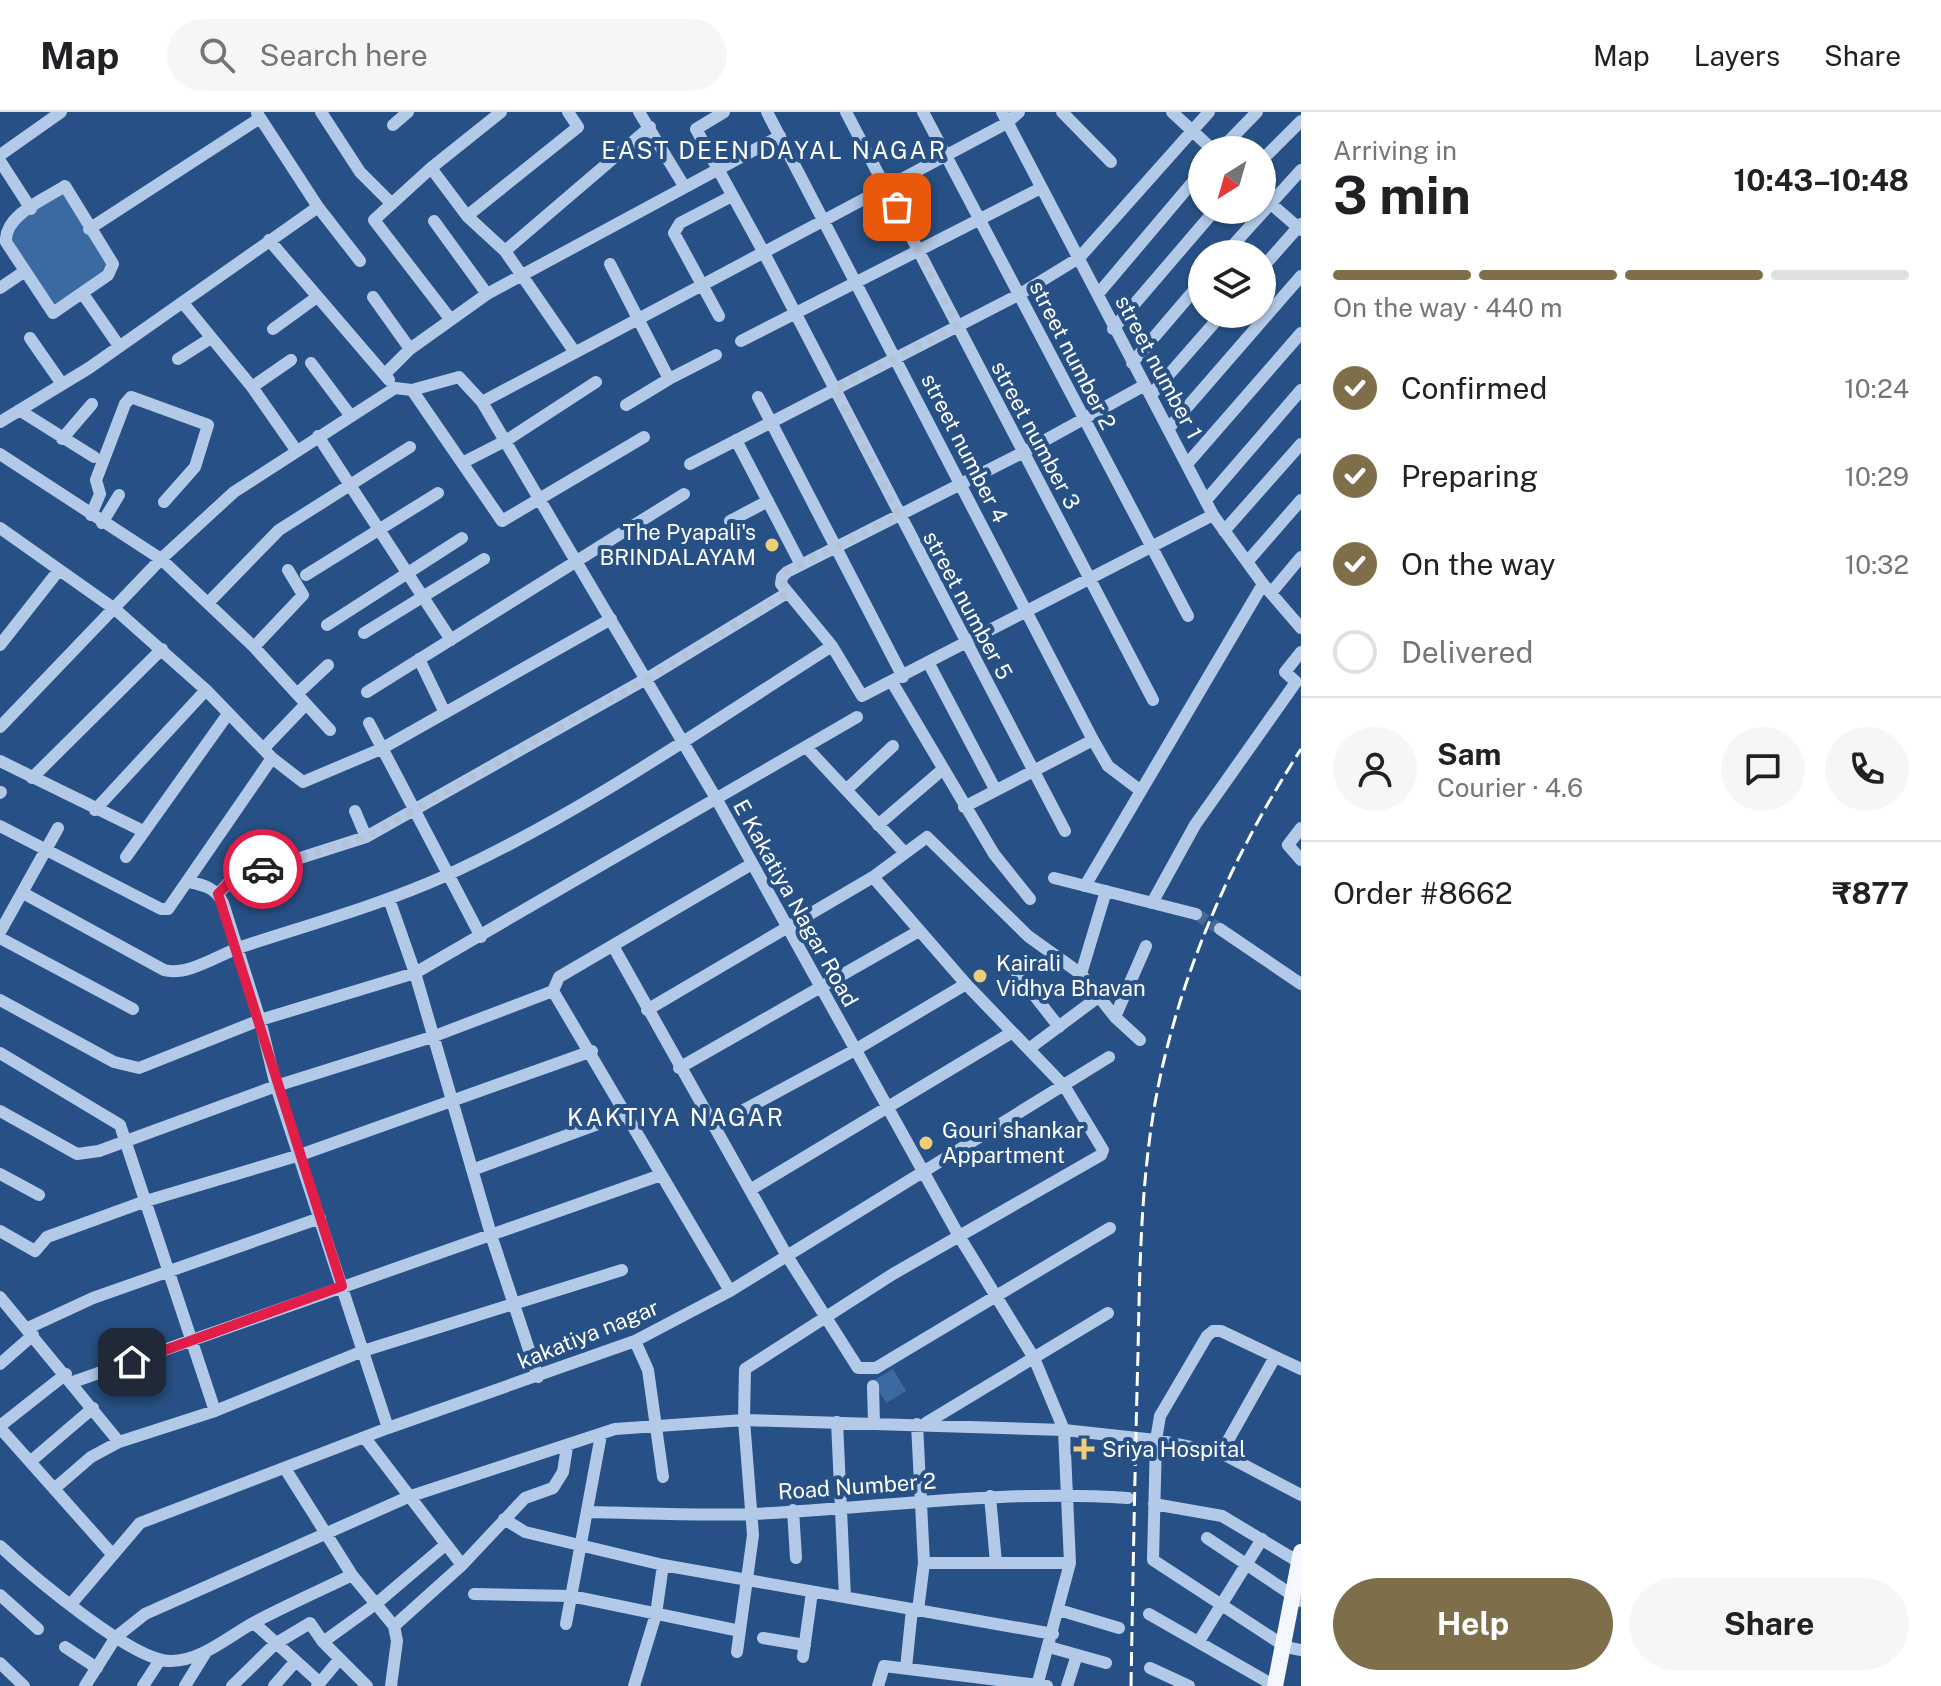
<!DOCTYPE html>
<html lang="en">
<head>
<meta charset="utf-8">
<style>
	:root { --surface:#fff; --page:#f6f6f6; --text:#202124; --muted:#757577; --line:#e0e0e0; --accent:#7e6e49 }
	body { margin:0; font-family:"Public Sans",sans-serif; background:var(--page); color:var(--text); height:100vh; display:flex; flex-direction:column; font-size:30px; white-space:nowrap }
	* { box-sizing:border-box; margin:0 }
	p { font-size:26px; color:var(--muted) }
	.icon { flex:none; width:44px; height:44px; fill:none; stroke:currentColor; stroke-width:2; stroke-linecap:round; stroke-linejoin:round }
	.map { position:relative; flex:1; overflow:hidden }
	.drawer { display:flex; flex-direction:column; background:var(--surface); width:640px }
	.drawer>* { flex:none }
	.needle { width:52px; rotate:217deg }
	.buttons { position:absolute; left:1188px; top:24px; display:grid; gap:16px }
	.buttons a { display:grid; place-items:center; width:88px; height:88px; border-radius:50%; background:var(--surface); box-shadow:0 2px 6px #0004; font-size:40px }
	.pin { position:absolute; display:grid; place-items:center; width:68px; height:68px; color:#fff; margin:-34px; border-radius:16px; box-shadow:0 4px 12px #0006 }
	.courier { position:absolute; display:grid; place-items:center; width:80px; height:80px; margin:-40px; border:6px solid #e11d48; border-radius:50%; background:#fff; color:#222; box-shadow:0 2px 10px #0007 }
	.summary em { font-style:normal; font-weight:700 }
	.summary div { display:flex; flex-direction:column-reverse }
	.summary { display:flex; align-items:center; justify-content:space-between; height:136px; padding:0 32px }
	h1 { font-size:52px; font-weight:700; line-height:60px }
	.bar { display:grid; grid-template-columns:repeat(4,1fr); gap:12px 8px; align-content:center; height:96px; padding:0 32px }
	.bar i { height:10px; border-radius:6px; background:var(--line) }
	.bar .selected { background:var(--accent) }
	.bar p { grid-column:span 4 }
	.line { display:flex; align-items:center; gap:20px; padding:0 32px; border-top:2px solid var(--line) }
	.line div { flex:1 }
	.round { display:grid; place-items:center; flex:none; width:84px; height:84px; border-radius:42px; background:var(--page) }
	ol { padding:0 32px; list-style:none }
	li { display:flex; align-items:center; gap:24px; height:88px }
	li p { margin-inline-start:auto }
	li .icon { padding:8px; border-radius:50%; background:var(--accent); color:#fff; stroke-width:4 }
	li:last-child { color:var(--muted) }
	li i { width:44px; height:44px; border:4px solid var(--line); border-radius:50% }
	.action { display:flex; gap:16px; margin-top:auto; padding:16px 32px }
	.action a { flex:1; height:92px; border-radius:48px; background:var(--accent); color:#fff; font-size:32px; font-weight:700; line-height:92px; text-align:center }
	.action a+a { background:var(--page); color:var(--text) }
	header { display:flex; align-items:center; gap:48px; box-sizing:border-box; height:112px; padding:0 40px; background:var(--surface); border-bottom:2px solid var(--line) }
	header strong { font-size:38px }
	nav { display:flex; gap:44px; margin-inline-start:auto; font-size:28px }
	.search { width:560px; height:72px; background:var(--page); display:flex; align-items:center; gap:20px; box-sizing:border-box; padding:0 28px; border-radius:44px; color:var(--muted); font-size:30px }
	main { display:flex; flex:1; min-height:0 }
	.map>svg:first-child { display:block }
	.green { fill:#3b6aa3 }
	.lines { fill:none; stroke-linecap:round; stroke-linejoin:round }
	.minor-tunnel { stroke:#476b98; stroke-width:12; stroke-dasharray:12 6; stroke-linecap:butt }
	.minor { stroke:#b2cae8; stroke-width:12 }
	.major { stroke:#f4f8fe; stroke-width:16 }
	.rail { stroke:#fff; stroke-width:3; stroke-dasharray:14 6; stroke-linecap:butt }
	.done { stroke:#b3c2d5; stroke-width:8; stroke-dasharray:0 14.4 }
	.route { stroke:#e11d48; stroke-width:10 }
	.poi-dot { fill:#f1cd77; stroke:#275186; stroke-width:3 }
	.labels { text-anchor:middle; stroke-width:8; stroke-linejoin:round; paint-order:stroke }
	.street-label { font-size:22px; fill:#fff; stroke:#275186 }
	.poi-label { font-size:22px; fill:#fff; stroke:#275186; text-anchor:start }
	.neighbourhood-label { font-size:24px; letter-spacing:2px; fill:#fff; stroke:#275186 }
</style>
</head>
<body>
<header>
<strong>Map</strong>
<div class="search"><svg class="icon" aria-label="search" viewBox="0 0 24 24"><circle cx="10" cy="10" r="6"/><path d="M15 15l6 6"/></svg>Search here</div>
<nav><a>Map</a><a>Layers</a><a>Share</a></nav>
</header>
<main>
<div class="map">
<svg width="1301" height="1574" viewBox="0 0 1301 1574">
	<rect width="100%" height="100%" fill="#275186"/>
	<path class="green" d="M65,74L112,156L55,199L6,130L14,110Z
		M893,1257L906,1279L886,1291L873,1269Z"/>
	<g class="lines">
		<path class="minor-tunnel" d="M1196,802L1220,817"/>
		<path class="minor" d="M321,0L360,60L392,92
			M639,0L684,74
			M724,0L696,17L763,139L1065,719
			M767,0L1093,628L1108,654L1141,679
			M846,0L1153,588
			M923,0L1188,504
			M1002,0L1213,403L1263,472L1301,516
			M1062,0L1111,50
			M1172,0L1213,38
			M257,1L318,95L360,149
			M393,13L408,0
			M1220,38L1257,0
			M0,43L61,0
			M1262,48L1301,9
			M0,49L31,97
			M431,56L467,104L505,139L574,239
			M65,74L113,152L108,163L53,201L6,130C4,103 45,87 65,74Z
			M1262,84L1301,118
			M467,104L578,15L568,0
			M434,109L487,182
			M89,117L260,6
			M269,128L389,268
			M505,139L650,15
			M1225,142L1301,58
			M610,152L669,267L626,293
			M1262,156L1301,112
			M0,176L25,159
			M83,182L119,234
			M1098,182L1202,59
			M373,185L410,237
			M183,191L252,275L296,338
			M719,204L674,121L680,111L732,84
			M451,208L374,108L431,56L501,0
			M273,217L317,185
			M1113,217L1215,98
			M30,226L62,272
			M741,229L1041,76
			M178,247L211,226
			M311,251L350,303
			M1132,251L1202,169
			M385,262L410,237L487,182L780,24
			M669,267L716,243
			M1145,273L1022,341L787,460L782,465L781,472L832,534L862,584L1213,403
			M252,275L291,248
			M412,278L502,409L644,325
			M1151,283L1222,202
			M758,285L903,565
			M482,290L1007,11L1019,0
			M19,298L94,345
			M0,310L89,256L318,95
			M1169,316L1301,164
			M318,324L451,528
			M62,327L92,292
			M736,328L801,453
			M0,342L161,447L254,535L330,618
			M462,351L507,328L596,270
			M690,352L1020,182L1079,146L1209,0
			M1187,352L1301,221
			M1207,387L1301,278
			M91,403L100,382L96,368L125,292L131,285L208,313L195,355L164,390
			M730,409L768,389
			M102,411L119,383
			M0,416L116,498L206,578L272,646L303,670L381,637L611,507
			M1224,419L1301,332
			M1247,450L1301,388
			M306,463L438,381
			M1271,481L1301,445
			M208,491L279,418L410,335
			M327,513L462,426
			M364,521L484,447
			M0,533L59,458
			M254,535L303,483L288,458
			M419,547L445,601
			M928,550L995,677
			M892,570L994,742L1030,787
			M367,580L684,382
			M297,582L328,553
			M369,611L481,825
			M0,615L161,447L234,380L395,276L412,278L459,265L482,290L717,688L959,1124L1034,1246L1064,1318L1070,1451L1037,1574
			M807,636L905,741
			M263,637L306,592
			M0,649L143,719
			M32,666L162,537
			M846,678L893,634
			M0,681L1,680
			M964,695L1093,628
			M95,698L206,578
			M355,699L366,725
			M878,713L942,658
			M0,714L161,797H168L272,646
			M1301,716L1288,733L1301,748
			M126,745L228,602
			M1054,766L1196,802
			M189,770C204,773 216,776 223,791L260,908L276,974L388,1316
			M1085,774L1263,472
			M23,781L164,858C188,865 221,841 244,834C311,812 380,793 445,764C581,702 706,614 832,534
			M218,782L231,768L366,725L646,567L787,481
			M389,787L415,861L492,1126L538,1265
			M1152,791L1195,713L1296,570L1285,560L1301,540
			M1220,817L1301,872
			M0,820L58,716
			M0,826L133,897
			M613,834L787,1144L858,1256H876L1110,1116
			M1016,860L1059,915
			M1081,862L1106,779
			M553,879L730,1179
			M0,888L114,950L139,956L260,908L415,861L857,605
			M647,898L873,765L927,725L1028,824L1081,862L1115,905L1146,834
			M1115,905L1140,928
			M1030,936L1097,886
			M0,941L120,1013L215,1299
			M679,956L919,819
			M0,999L77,1042L99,1039L276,974L432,925L553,879L559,865L750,753
			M714,1014L855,938L966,872
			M472,1058L628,1001
			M0,1062L39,1083
			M750,1078L1011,921
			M0,1119L35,1139L47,1125L146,1089L300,1043L592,939
			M0,1185L119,1330
			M28,1216L93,1186L320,1106
			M635,1229L648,1258L663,1365
			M0,1252L33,1223
			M1301,1257L1221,1219H1213L1207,1224L1160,1304L1156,1328L1153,1448L1286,1535L1301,1538
			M73,1270L661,1063
			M873,1274L874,1311
			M837,1310L845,1485
			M926,1311L1108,1201
			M917,1312L924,1451L918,1498
			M0,1314L66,1262
			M0,1316L112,1442
			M365,1326L462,1453
			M1221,1341L1275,1245
			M31,1349L93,1296
			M286,1358L352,1463L394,1514L397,1529L391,1574
			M54,1377L91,1345L119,1330L215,1299L363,1239L622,1158
			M990,1384L996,1451
			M1154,1392L1222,1404L1299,1450
			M793,1398L796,1446
			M589,1400C644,1401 699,1404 754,1402C880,1396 1002,1377 1128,1386
			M504,1407L525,1420L663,1453L1053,1522
			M1207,1426L1301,1489
			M0,1434C30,1462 133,1550 171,1549C201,1549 228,1525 253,1511C285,1494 319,1479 352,1463
			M924,1451H1070
			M474,1482L571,1484L740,1519
			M0,1483L38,1517
			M71,1492L140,1411L388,1316L635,1229L730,1179L1109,945
			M1059,1498L1119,1516
			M1149,1502L1275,1574
			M254,1511L319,1570
			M566,1512L601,1323
			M394,1514L462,1453L525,1386L553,1376L563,1360L567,1335
			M763,1526L805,1533
			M1199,1529L1262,1427
			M323,1530L367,1574
			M65,1535L97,1556
			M1049,1535L1106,1551
			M737,1540L753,1423L744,1308L745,1257L893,1162L1101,1043L1103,1038L1065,975L966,872L873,765
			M803,1545L812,1480
			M0,1551L24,1574
			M906,1556L912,1497
			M1150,1556L1189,1574
			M85,1574L116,1525L145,1502L408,1385L615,1317L744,1308L1064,1318L1156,1328L1221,1341L1301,1383
			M143,1574L160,1548
			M185,1574L206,1540
			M232,1574L275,1532L310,1511L323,1530L377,1491L444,1434
			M274,1574L294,1551
			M317,1574L338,1549
			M634,1574L656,1502L663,1453
			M878,1574L884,1554L1047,1574
			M1067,1574L1077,1543"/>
		<path class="major" d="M1275,1574L1301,1440"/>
		<path class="rail" d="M1131,1574C1133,1463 1135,1352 1138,1241C1140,1140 1141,1038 1166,940C1193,831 1241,731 1301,637"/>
	</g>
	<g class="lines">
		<path class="done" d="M263,757L366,725L646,567L787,481L781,469L787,460L899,403L835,277L957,214L897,95"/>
		<path class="route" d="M132,1250L342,1174L218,782L231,768L263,757"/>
	</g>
	<g class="poi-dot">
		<circle cx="772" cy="433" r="8"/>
		<circle cx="980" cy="864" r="8"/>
		<circle cx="926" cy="1031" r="8"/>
		<path d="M1080 1325h8v8h8v8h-8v8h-8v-8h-8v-8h8z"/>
	</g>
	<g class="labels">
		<g class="street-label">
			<text transform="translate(1073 243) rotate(63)" y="8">street number 2</text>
			<text transform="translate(1159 255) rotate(62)" y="8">street number 1</text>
			<text transform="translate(1036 323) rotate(62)" y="8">street number 3</text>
			<text transform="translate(965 336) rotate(63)" y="8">street number 4</text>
			<text transform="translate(968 493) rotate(62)" y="8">street number 5</text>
			<text transform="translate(796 791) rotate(61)" y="8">E Kakatiya Nagar Road</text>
			<text transform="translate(588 1222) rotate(-22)" y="8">kakatiya nagar</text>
			<text transform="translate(857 1374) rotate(-4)" y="8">Road Number 2</text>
		</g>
		<g class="poi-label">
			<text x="756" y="428" text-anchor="end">The Pyapali's<tspan x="756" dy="25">BRINDALAYAM</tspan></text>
			<text x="996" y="859">Kairali<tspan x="996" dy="25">Vidhya Bhavan</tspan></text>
			<text x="942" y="1026">Gouri shankar<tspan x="942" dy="25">Appartment</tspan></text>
			<text x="1102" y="1345">Sriya Hospital</text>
		</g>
		<g class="neighbourhood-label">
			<text x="774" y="47">EAST DEEN DAYAL NAGAR</text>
			<text x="676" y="1014">KAKTIYA NAGAR</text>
		</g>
	</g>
</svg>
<div class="buttons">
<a><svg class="needle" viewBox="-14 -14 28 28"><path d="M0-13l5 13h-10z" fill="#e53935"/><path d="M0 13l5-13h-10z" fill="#757577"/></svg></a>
<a><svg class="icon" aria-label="layers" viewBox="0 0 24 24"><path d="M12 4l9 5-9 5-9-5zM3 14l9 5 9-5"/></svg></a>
</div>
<div class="pin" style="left:897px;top:95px;background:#ea580c"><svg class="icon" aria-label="bag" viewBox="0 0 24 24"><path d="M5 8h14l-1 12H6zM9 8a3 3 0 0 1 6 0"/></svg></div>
<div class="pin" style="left:132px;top:1250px;background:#1f2937"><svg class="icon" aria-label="home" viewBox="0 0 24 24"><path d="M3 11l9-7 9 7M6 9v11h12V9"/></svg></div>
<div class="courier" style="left:263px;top:757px"><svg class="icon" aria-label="car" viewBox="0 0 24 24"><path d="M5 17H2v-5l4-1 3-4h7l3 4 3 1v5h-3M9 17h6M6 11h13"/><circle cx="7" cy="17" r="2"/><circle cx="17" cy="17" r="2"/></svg></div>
</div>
<section class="drawer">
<div class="summary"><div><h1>3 min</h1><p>Arriving in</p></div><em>10:43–10:48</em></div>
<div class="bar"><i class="selected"></i><i class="selected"></i><i class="selected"></i><i></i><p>On the way · 440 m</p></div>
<ol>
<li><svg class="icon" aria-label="check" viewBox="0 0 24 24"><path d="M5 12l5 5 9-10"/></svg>Confirmed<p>10:24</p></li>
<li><svg class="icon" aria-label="check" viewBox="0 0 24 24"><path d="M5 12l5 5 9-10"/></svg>Preparing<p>10:29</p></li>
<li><svg class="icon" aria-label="check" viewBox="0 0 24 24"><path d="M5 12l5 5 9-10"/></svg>On the way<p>10:32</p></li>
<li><i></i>Delivered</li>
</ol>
<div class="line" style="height:144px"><a class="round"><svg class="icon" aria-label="person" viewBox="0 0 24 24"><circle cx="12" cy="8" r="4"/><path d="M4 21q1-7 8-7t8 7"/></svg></a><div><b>Sam</b><p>Courier · 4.6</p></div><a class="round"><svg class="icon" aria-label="chat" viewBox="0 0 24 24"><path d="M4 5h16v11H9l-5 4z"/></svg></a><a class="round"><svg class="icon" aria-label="phone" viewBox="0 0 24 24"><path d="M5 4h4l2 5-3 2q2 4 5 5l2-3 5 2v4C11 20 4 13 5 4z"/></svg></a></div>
<div class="line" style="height:104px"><div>Order #8662</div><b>₹877</b></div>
<div class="action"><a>Help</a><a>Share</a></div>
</section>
</main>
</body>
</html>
